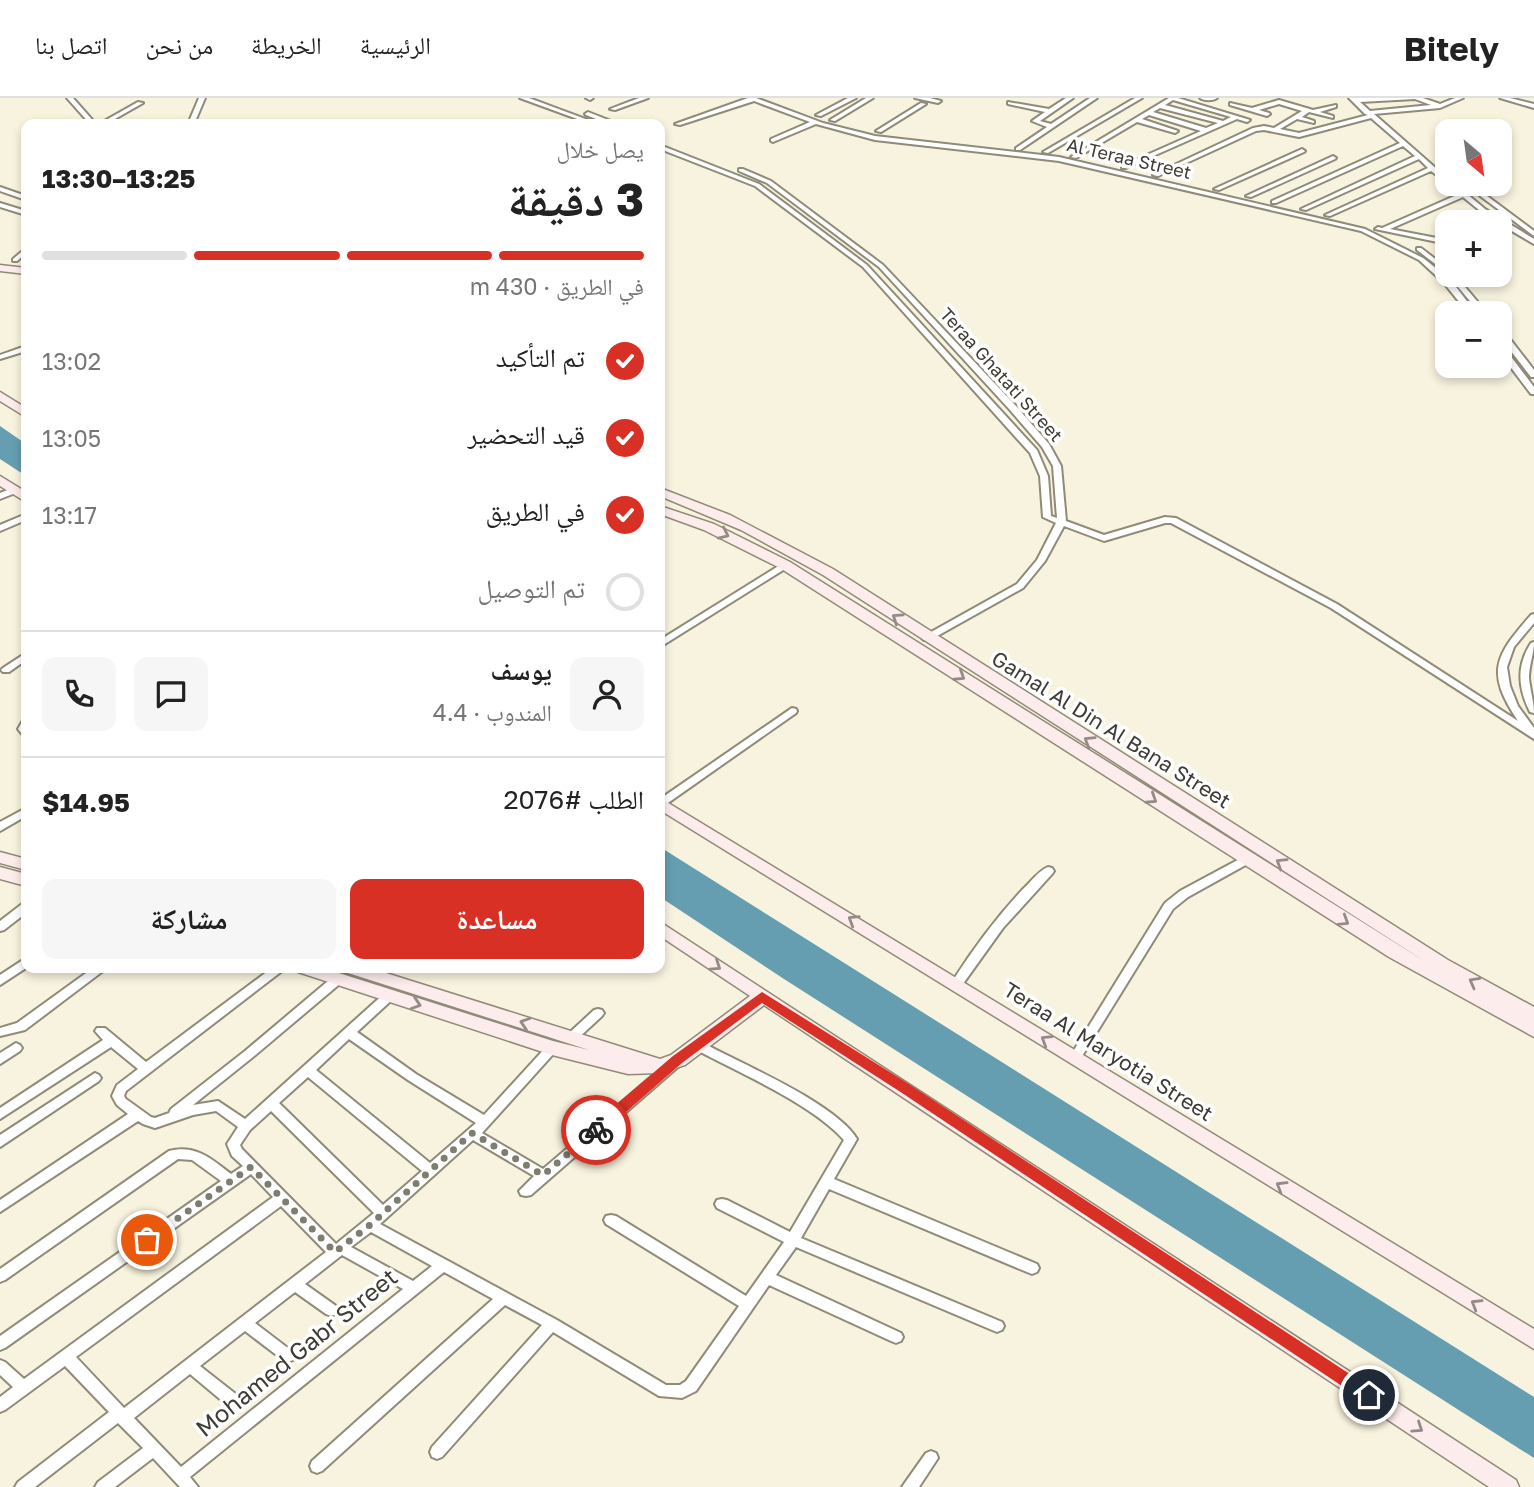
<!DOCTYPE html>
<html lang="ar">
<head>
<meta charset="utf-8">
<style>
	:root { --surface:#fff; --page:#f6f6f6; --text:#222; --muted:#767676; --line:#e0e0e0; --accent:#d93025 }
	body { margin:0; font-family:"Golos Text","Noto Naskh Arabic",sans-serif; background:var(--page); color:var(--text); direction:rtl; height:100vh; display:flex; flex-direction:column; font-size:26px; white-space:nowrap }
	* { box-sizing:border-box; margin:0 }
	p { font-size:23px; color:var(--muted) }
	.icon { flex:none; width:38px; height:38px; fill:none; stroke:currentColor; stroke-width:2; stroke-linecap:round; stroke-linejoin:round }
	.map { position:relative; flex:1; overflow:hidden; direction:ltr }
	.sheet { position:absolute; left:21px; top:21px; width:644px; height:854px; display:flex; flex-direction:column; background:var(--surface); border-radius:14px; box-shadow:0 4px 10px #0003; direction:rtl }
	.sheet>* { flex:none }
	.needle { width:46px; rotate:151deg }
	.controls { position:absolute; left:1435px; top:21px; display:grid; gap:14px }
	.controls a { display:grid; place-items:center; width:77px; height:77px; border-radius:14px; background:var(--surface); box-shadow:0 4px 10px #0003; font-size:35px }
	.pin { position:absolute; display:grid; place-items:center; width:60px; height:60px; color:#fff; margin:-30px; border:4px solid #fff; border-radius:50%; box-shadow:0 2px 7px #0007 }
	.courier { position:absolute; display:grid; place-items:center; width:70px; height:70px; margin:-35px; border:5px solid #d93025; border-radius:50%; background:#fff; color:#222; box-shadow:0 2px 9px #0007 }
	.headline em { font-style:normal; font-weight:700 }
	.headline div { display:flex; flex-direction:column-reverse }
	.headline { display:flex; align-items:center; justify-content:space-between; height:119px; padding:0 21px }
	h1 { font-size:46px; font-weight:700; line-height:52px }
	.bar { display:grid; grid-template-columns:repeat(4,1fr); gap:10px 7px; align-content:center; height:84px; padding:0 21px }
	.bar i { height:9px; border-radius:5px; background:var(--line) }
	.bar .current { background:var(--accent) }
	.bar p { grid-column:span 4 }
	.line { display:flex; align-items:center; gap:18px; padding:0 21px; border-top:2px solid var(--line) }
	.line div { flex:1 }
	.round { display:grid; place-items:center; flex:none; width:74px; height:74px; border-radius:14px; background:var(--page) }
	ol { padding:0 21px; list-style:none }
	li { display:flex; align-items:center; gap:21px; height:77px }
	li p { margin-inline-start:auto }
	li .icon { padding:7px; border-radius:50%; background:var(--accent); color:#fff; stroke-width:4 }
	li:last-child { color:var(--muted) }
	li i { width:38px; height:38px; border:4px solid var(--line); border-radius:50% }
	.primary-button { display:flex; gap:14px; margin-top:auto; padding:14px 21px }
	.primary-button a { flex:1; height:80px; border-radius:14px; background:var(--accent); color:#fff; font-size:28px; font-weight:700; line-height:80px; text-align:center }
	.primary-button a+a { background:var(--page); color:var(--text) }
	header { display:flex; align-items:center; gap:42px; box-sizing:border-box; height:98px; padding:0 35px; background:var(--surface); border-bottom:2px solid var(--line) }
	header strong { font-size:33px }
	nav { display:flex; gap:38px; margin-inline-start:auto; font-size:24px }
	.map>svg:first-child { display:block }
	.water { fill:#669eb1 }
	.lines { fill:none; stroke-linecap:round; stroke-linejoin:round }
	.street-casing { stroke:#908b78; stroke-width:4 }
	.secondary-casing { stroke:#908b78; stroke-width:3 }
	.street { fill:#fff; fill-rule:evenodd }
	.secondary { fill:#fdecec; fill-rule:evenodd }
	.oneway { stroke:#948b87 }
	.route { fill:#d93025 }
	.done { stroke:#7f7c70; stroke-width:7; stroke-dasharray:0 12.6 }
	.labels { text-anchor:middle; stroke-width:7; stroke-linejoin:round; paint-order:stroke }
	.far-street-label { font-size:18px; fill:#3e3c34; stroke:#fff }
	.street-label { font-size:21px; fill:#3e3c34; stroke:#fff }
	.near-street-label { font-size:24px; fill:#3e3c34; stroke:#fff }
</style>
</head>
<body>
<header>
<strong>Bitely</strong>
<nav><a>الرئيسية</a><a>الخريطة</a><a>من نحن</a><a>اتصل بنا</a></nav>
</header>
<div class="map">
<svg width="1534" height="1389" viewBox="0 0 1534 1389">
	<rect width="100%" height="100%" fill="#f8f3de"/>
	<path class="water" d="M0,328L26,346V378L0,361Z
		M660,749L1534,1299V1360L784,881L660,799Z"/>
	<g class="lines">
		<g class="street-casing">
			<path id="street" d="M67,0H73L96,26H90Z
				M199,0H205L194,26H188Z
				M520,0H529L599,26H591Z
				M586,0H593L590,2Z
				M639,0H648L615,12L610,11Z
				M748,0H756L823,25L875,38L1059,59L1365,131L1423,160L1450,181L1476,215H1468L1444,185L1419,162L1361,133L1059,63L875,42L816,26L773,44L771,43V41L810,24L754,3L680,27L675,26Z
				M848,0H856L821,18L816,17Z
				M866,0H873L835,23L830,22Z
				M915,0H930L941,3L938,5Z
				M1066,0H1073L1040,23L1051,26L1090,0H1097L1020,52H1016V50L1047,29L1032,23L1045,14L1008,6V4L1049,11Z
				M1135,0H1142L1048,55L1043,54Z
				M1169,0H1178L1250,22L1247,24L1237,21L1126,70H1122V68L1201,33L1149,17L1142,21L1178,33L1175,35L1137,24L1076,60L1071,59ZM1173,2L1231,19L1223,23L1165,7ZM1160,10L1218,25L1206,30L1153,14Z
				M1200,0H1217C1213,3 1204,3 1200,0Z
				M1349,0H1423L1440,6L1455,0H1463L1440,10L1374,16L1447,80V85L1431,73L1330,118L1325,117L1428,70L1419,61L1306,112L1301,111L1415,58L1403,48L1276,105H1272V103L1400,45L1371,20L1299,39L1264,32L1256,33L1158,78L1153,77L1253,30L1264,28L1274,30L1302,13L1279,6L1259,12L1269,15L1270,16L1267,18L1230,7V5L1252,10L1279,2L1313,12L1336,7V9L1320,14L1333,18V20L1309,14L1302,19L1314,23V25L1297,21L1280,31L1299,35L1368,17L1365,16ZM1415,1L1431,7L1370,13L1360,4Z
				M1500,0H1510L1534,6V10Z
				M138,4L143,5L106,26H99Z
				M921,5L926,6L881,34L876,33Z
				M588,14L616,25L617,26H609L586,17L585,16Z
				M660,47L759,86L867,167L1037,352L1048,378L1051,418L1057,420L1053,368L1042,349L1010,312L879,169L767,85L739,73V71H743L771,83L883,167L1016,308L1049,346L1061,368L1066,423L1104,437L1165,419L1176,420L1337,506L1518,623C1485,574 1495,558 1531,517L1534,516V525L1514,549L1507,569L1510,588L1518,608L1534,630V641L1331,510L1171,425H1165L1104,443L1064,428L1045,463L1023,490L930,542H924L922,540L924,538L1017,486L1037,462L1056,425L1043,419L1040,378L1030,355L863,169L755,88L660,51Z
				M1302,51L1305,53L1304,54L1219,92L1214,91Z
				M1333,58L1336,60L1335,61L1251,99L1246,98Z
				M1448,86H1455L1485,111L1534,141V146L1505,129L1508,139L1502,150L1500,151L1502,139L1500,124H1497L1483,115L1464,124H1456L1479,112L1463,99L1390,131L1447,142V146L1375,131L1378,129L1382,130L1459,96Z
				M1464,86H1471L1534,133V138Z
				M0,89L26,98V102L0,93Z
				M0,105L26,113V117L0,109Z
				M1447,128V133L1441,134V132Z
				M26,150V155L17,163H13V161Z
				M1417,150H1421L1447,170V175L1417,152Z
				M1448,177H1455L1487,215H1480Z
				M1500,232H1503L1534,272V279H1531L1500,239Z
				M1500,248H1503L1534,289V296H1531L1500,255Z
				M23,249H26V253L0,261V257Z
				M15,389L18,390V394L0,401V395Z
				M26,416V422L0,433V427Z
				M785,464L788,465L789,467L788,469L660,549V542Z
				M1534,544C1534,556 1529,567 1529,580C1530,592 1534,603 1534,615L1530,614C1518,590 1516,568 1531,545Z
				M26,555V562L9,574H3L1,572L3,570Z
				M792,610L796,611L797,613L796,615L665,707L660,708V701Z
				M26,623V637L22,636L18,631L22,624Z
				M26,710V718L0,733V724Z
				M1247,757L1251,758L1252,761L1251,764L1188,799L1173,811L1079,963L1075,965L1071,963L1069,960L1071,957L1165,805L1180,793Z
				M1048,769L1052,770L1054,773L1052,776L1003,830L960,890H952L950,887L952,884C973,851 996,820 1023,791C1031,784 1038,773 1048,769Z
				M26,805V815L4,832L0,833V823L22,806Z
				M26,860V870L0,887V877Z
				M93,870H107L25,932L0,938V930L17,925Z
				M272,870H286L126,993L124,998L126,1001L151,1019L155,1020L169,1015L171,1011L245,953L334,878H342L344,881L342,884L253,959L193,1007L218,1003L245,1021L386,894H394L396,897L394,900L357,934L416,976L484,1017L548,947L552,945L556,947L558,950L556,953L482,1035L543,1071L671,962L675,960L679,962L681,965L679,968L531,1097L526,1098L521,1097L519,1093L534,1078L473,1042L380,1126L557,1222L666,1287H680L686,1283L739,1208L606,1126L604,1122L606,1118L611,1117L616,1118L746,1198L784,1144L717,1110L715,1106L717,1102L722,1101L727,1102L790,1134L844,1042C811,1005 739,975 695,951L693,948L695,945L699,943L703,945C742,966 835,1005 857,1041L834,1081L1037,1166L1039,1170L1037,1174L1032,1176L1027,1174L829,1091L801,1140L1002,1224L1004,1228L1002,1232L997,1234L992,1232L796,1149L776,1177L901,1235L903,1239L901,1243L896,1245L891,1243L769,1187L696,1293L682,1300L659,1298L553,1234L442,1359L437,1361L432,1359L430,1354L432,1349L542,1227L505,1207L322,1373L317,1375L312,1373L310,1368L312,1363L493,1201L444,1174L190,1379L198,1389H180L153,1360L115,1389H95L98,1384L143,1350L118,1325L35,1389H15L18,1384L109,1314L65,1268L5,1312L0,1314V1299L13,1289L0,1277V1262L5,1264L24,1281L273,1099L251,1076L5,1250L0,1252V1238L221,1083L192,1062L178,1061L5,1182L0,1184V1171L169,1053C195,1046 212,1061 231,1076L243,1068L232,1058L227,1046L238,1029L216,1013L193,1017L155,1030L143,1026L138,1023L0,1114V1102L128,1016L117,1007L112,998L117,987L138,971L111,949L0,1021V1010L103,942L95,933L97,930H105L146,964ZM349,941L408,982L476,1025L430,1065L316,972ZM308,979L422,1073L383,1107L279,1005ZM271,1013L374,1115L336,1146L242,1051L240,1047L250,1032ZM281,1108L326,1154L124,1310L76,1259ZM371,1134L432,1168L413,1183L351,1149ZM342,1157L403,1191L181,1369L134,1320L190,1276L227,1307L232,1308L237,1307L239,1302L237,1297L200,1268L245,1233L283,1262L288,1264L293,1262L295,1258L293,1254L255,1225L295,1194L326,1216L331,1218L336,1216L338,1212L336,1208L305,1186Z
				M598,911L602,912L604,915L602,918L575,943L571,945L567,943L565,940L567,937L594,912Z
				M16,945L20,947L22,950L20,953L0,966V955Z
				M95,975L99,977L101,980L99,983L0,1049V1037Z
				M931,1353L936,1355L938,1360L919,1389H902L926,1355Z"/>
		</g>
		<g class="secondary-casing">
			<path id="secondary" d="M0,167L26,170V176L0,173Z
				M0,294L26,310V319L0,303Z
				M0,378L26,394V404L0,388Z
				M660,390L730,417L833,471L1448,862L1534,909V939L1389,859L780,470L704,432L660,416V408L714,426L790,464L1429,866L823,477L741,432L660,398Z
				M660,700L1534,1231V1251L660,712Z
				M0,754L26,761V772L0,765Z
				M0,769L26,776V788L0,781Z
				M660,824L1516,1382L1519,1389H1489L764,907L685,967L660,975L628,976L552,957L298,874L295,870H323L553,943L589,952L345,874L342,870H370L660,961L671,957L750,898L660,838Z"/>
		</g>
		<use href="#street" class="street"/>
		<use href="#secondary" class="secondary"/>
	</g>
	<defs><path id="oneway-chevron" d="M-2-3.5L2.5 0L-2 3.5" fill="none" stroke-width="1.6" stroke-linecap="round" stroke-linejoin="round" transform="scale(1.75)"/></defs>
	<g class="oneway">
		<use href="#oneway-chevron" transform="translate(724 436) rotate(25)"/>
		<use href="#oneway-chevron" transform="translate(897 520) rotate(-146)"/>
		<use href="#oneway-chevron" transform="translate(960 578) rotate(33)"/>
		<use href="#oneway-chevron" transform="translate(1089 643) rotate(-148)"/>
		<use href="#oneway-chevron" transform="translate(1152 701) rotate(33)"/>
		<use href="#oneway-chevron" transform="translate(1281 765) rotate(-148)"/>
		<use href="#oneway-chevron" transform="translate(853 822) rotate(-148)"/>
		<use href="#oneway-chevron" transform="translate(1344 823) rotate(32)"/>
		<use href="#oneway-chevron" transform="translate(716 868) rotate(34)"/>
		<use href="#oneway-chevron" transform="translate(1474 884) rotate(-151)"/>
		<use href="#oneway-chevron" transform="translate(416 906) rotate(18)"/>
		<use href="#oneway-chevron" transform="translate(525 925) rotate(-162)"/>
		<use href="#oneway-chevron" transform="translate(1046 942) rotate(-148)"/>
		<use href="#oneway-chevron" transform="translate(1281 1088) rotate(-149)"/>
		<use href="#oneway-chevron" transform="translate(1476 1206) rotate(-149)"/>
		<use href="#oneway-chevron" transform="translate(1418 1330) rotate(34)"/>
	</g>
	<path class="route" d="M762,894L909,986L1374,1292L1377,1297L1374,1302H1363L899,993L762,905L682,965L601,1036H591V1028L673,958Z"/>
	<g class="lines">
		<path class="done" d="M147,1142L251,1069L335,1154L370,1127L472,1035L543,1077L596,1032"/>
	</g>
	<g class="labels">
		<g class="far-street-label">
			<text transform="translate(1129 61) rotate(13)" y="6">Al Teraa Street</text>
			<text transform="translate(1001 277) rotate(48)" y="6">Teraa Ghatati Street</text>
		</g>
		<g class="street-label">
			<text transform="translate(1111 632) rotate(32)" y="7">Gamal Al Din Al Bana Street</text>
			<text transform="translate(1108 954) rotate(32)" y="7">Teraa Al Maryotia Street</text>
		</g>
		<g class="near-street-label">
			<text transform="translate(297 1255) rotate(-39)" y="8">Mohamed Gabr Street</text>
		</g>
	</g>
</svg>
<div class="controls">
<a><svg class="needle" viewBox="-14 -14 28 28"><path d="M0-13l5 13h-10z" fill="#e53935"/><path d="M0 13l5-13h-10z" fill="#767676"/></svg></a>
<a>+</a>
<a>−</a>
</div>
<div class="pin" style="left:147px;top:1142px;background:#ea580c"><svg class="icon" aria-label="bag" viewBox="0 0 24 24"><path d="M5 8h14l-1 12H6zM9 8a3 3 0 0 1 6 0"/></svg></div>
<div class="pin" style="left:1369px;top:1297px;background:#1f2937"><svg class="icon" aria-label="home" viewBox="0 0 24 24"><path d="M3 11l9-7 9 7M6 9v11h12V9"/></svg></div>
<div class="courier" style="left:596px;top:1032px"><svg class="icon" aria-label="bike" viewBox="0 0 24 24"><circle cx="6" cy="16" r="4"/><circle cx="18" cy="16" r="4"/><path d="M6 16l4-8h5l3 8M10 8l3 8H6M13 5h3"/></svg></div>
<section class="sheet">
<div class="headline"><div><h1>3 دقيقة</h1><p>يصل خلال</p></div><em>13:25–13:30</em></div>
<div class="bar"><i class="current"></i><i class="current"></i><i class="current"></i><i></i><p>في الطريق · 430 m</p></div>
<ol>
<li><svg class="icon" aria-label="check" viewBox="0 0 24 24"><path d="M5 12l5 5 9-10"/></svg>تم التأكيد<p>13:02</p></li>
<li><svg class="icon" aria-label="check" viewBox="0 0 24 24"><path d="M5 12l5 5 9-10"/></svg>قيد التحضير<p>13:05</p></li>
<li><svg class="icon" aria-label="check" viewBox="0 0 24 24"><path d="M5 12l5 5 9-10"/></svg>في الطريق<p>13:17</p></li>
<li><i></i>تم التوصيل</li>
</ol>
<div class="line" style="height:126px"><a class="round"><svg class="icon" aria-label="person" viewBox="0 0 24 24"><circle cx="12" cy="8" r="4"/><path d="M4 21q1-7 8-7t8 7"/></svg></a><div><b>يوسف</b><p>المندوب · 4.4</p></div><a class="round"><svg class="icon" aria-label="chat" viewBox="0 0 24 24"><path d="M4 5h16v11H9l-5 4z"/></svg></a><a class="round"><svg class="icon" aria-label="phone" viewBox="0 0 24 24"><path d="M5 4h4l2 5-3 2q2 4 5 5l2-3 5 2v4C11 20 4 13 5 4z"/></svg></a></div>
<div class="line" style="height:91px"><div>الطلب #2076</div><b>$14.95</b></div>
<div class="primary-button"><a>مساعدة</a><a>مشاركة</a></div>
</section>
</div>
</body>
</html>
